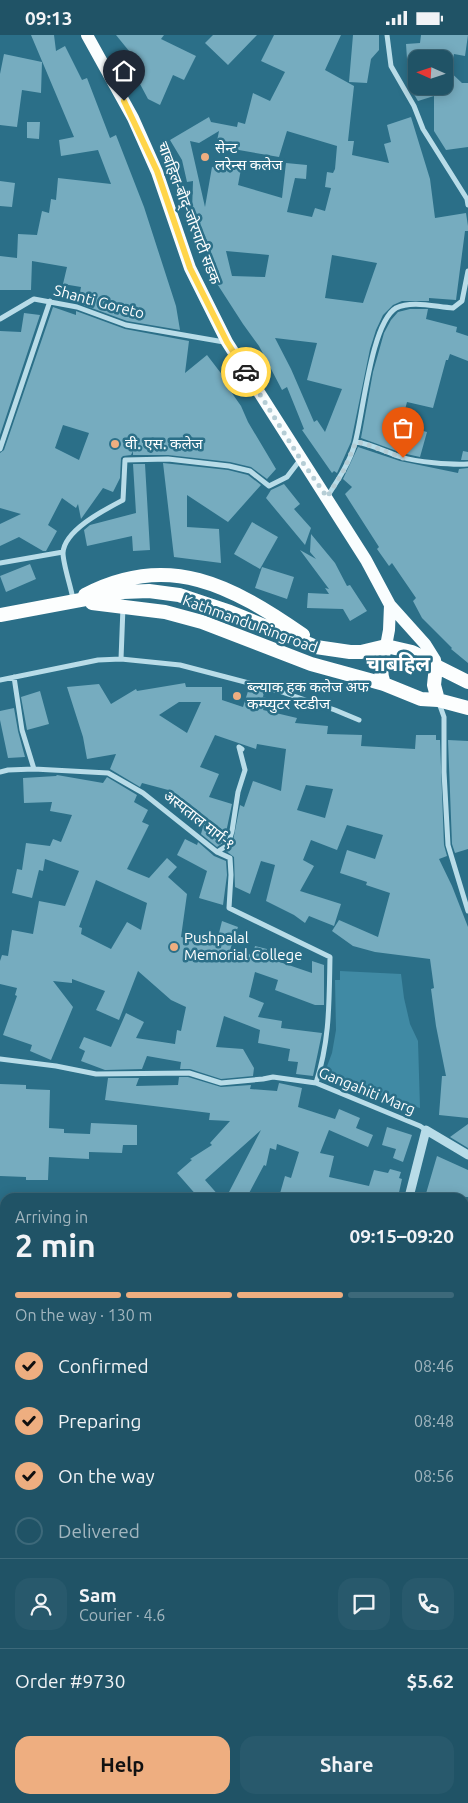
<!DOCTYPE html>
<html lang="en">
<head>
<meta charset="utf-8">
<style>
	:root { --surface:#205366; --page:#28596c; --text:#f1f3f6; --muted:#a2b6bf; --line:#3d697a; --accent:#eeae80 }
	body { margin:0; font-family:Ubuntu,"Noto Sans Devanagari",sans-serif; background:var(--page); color:var(--text); height:100vh; display:flex; flex-direction:column; font-size:19px; white-space:nowrap }
	* { box-sizing:border-box; margin:0 }
	p { font-size:16px; color:var(--muted) }
	.icon { flex:none; width:28px; height:28px; fill:none; stroke:currentColor; stroke-width:2; stroke-linecap:round; stroke-linejoin:round }
	.map { position:relative; flex:1; overflow:hidden }
	.panel { position:absolute; left:0px; top:1158px; width:469px; height:611px; display:flex; flex-direction:column; background:var(--surface); border-radius:15px 15px 0 0; box-shadow:0 2px 12px #0003,0 0 0 1px var(--line) }
	.panel>* { flex:none }
	.needle { width:32px; rotate:273deg }
	.tools { position:absolute; left:408px; top:15px; display:grid; gap:10px }
	.tools a { display:grid; place-items:center; width:45px; height:45px; border-radius:10px; background:var(--surface); box-shadow:0 2px 12px #0003,0 0 0 1px var(--line); font-size:25px }
	.pin { position:absolute; display:grid; place-items:center; width:42px; height:42px; color:#fff; margin:-51px -21px; border-radius:50% 50% 50% 0; rotate:-45deg; box-shadow:0 0 5px #0007 }
	.pin .icon { rotate:45deg }
	.courier { position:absolute; display:grid; place-items:center; width:50px; height:50px; margin:-25px; border:4px solid #ffd54a; border-radius:50%; background:#fff; color:#222; box-shadow:0 1px 6px #0007 }
	.summary em { font-style:normal; font-weight:600 }
	.summary div { display:flex; flex-direction:column-reverse }
	.summary { display:flex; align-items:center; justify-content:space-between; height:85px; padding:0 15px }
	h1 { font-size:32px; font-weight:600; line-height:38px }
	.bar { display:grid; grid-template-columns:repeat(4,1fr); gap:8px 5px; align-content:center; height:60px; padding:0 15px }
	.bar i { height:6px; border-radius:4px; background:var(--line) }
	.bar .on { background:var(--accent) }
	.bar p { grid-column:span 4 }
	.line { display:flex; align-items:center; gap:12px; padding:0 15px; border-top:1px solid var(--line) }
	.line div { flex:1 }
	.round { display:grid; place-items:center; flex:none; width:52px; height:52px; border-radius:15px; background:var(--page) }
	ol { padding:0 15px; list-style:none }
	li { display:flex; align-items:center; gap:15px; height:55px }
	li p { margin-inline-start:auto }
	li .icon { padding:5px; border-radius:50%; background:var(--accent); color:#111; stroke-width:4 }
	li:last-child { color:var(--muted) }
	li i { width:28px; height:28px; border:2px solid var(--line); border-radius:50% }
	.action { display:flex; gap:10px; margin-top:auto; padding:10px 15px }
	.action a { flex:1; height:58px; border-radius:15px; background:var(--accent); color:#111; font-size:20px; font-weight:600; line-height:58px; text-align:center }
	.action a+a { background:var(--page); color:var(--text) }
	.status { display:flex; justify-content:space-between; align-items:center; height:35px; padding:0 25px; background:var(--surface); direction:ltr }
	.status svg { height:14px; fill:currentColor }
	.map>svg:first-child { display:block }
	.pitch { fill:#408aa4 }
	.building { fill:#76acbf; fill-rule:evenodd }
	.lines { fill:none; stroke-linecap:round; stroke-linejoin:round }
	.minor { stroke:#b8dce8; stroke-width:5 }
	.tertiary { stroke:#b8dce8; stroke-width:9 }
	.primary { stroke:#f9fdfe; stroke-width:12 }
	.trunk { stroke:#fcfefe; stroke-width:14 }
	.done { stroke:#b5cdd5; stroke-width:5; stroke-dasharray:0 9 }
	.route { stroke:#ffd54a; stroke-width:6 }
	.poi-dot { fill:#eeae80; stroke:#2b6f88; stroke-width:2 }
	.labels { text-anchor:middle; stroke-width:5; stroke-linejoin:round; paint-order:stroke }
	.poi-label { font-size:15px; fill:#fff; stroke:#2b6f88; text-anchor:start }
	.street-label { font-size:15px; fill:#fff; stroke:#2b6f88 }
	.district-label { font-size:20px; font-weight:bold; fill:#fff; stroke:#2b6f88 }
</style>
</head>
<body>
<div class="status"><b>09:13</b><svg viewBox="0 0 49 12"><path d="M0 12V9h3v3zM5 12V6h3v6zM10 12V3h3v9zM15 12V0h3v12zM26 1h20v11H26zM47 4h2v5h-2z"/></svg></div>
<div class="map">
<svg width="468" height="1768" viewBox="0 0 468 1768">
	<rect width="100%" height="100%" fill="#2b6f88"/>
	<path class="pitch" d="M340,936L401,939L404,963L410,989L418,1006L420,1073L389,1064L336,1043L323,1042L332,1018L336,995L335,945H340Z"/>
	<path class="building" d="M31,0H54L56,16L65,11L82,45L87,43L110,103L116,100L144,172L176,271L180,295L127,286L78,268L81,252L63,249L67,232L32,226L31,255H0V221L17,223L18,199L37,200L42,176L49,178L51,164L56,165L58,143L111,149L98,115L61,121L59,105L74,102Z
		M116,0H164L161,4L196,21L184,45L173,40L160,70L148,64L123,17L129,16Z
		M213,0H257L228,30L205,8Z
		M274,0H341L325,35L354,51L348,106H354L352,120L389,128L384,109L391,107L387,90L411,82L430,144L435,183L466,178L468,191V196H465L456,265L429,263V266H402L393,270L383,280L376,295L370,314L351,407L337,438L334,436L332,438L302,395L304,394L287,352L282,355L259,311L243,289L214,244L210,226L212,225L192,177L193,146L187,147L182,125L170,105L209,82L211,87L237,92L238,87L245,89L253,58L270,66L285,37L261,26ZM219,96L216,111L279,122L287,96L337,111L335,134L333,138L327,137L325,152L331,153L325,176L315,173L312,182L287,177L295,143L306,144L307,130L286,128L282,163L238,150L241,134L212,132L205,172L190,106L199,108ZM226,216L269,220L265,242L232,241ZM332,220L377,228L363,268L325,263ZM275,303L317,308L307,345L342,354L325,397L317,385L314,387L291,334Z
		M353,0H379V15L371,24L367,48L349,47Z
		M421,0H468L465,21L454,19L453,24H407L406,9L420,8Z
		M4,19L42,27L41,58L22,55L17,92L0,90V39Z
		M444,31L462,48H468V112L446,115L434,96V61L418,66L409,51H444Z
		M27,87H40L39,104L27,103Z
		M0,146L15,148L12,172L0,171Z
		M53,272L76,280V276L125,294L189,306L185,338L207,320L230,350L227,351L241,371L248,387L276,434L267,444L251,432L230,427L168,420H133V416L131,420L123,421L121,423L120,443L113,457L103,453L81,484L78,469L76,473L62,463L48,490L57,496L46,516H43L19,502L0,511V489L21,479L0,473V418L4,415ZM63,390L89,398L79,425L55,413Z
		M410,274H428L426,284L457,292L456,297L468,301V326L450,319L448,325H446L433,373L407,367L401,390L427,397L420,422L402,418L361,403L373,337L384,298L391,285L398,277Z
		M24,278L40,280L0,400V296L21,297Z
		M358,412L400,426L458,438L459,434L468,433V628L451,614L452,613L422,583L413,566L416,563L392,528L389,531L377,514L379,512L345,459L352,452L343,444Z
		M463,416L468,417V425H461Z
		M163,428L228,435L248,440L261,450L228,487L187,460V492L219,494L221,528L174,522Z
		M133,429H145L150,515L133,516L132,501L87,511L84,495L90,490L136,478Z
		M284,449L300,469L294,474L311,493L305,510L266,463L271,455Z
		M252,487L278,502L260,534L234,519Z
		M311,499L335,528L347,551L350,550L367,576L350,586L343,574L307,573L308,558L329,559L325,553L329,554L300,515L316,524L310,517Z
		M30,529L36,544L6,557L0,541Z
		M262,532L294,542L287,564L255,553Z
		M185,648L186,652H222V665L243,672L249,653L264,657L263,662L266,663L263,675L297,683L295,688L328,691L327,699L362,700L361,711L415,714L416,700H436V705H440L444,810L447,821L439,824L452,851L468,892V1083L439,1080L442,1041H446L436,991L431,954L434,953L430,924L375,917L353,911L332,896L339,885L378,902L390,858L366,850L367,847L340,838L347,815L375,824L383,800L347,790L337,815L311,805L303,825L314,831L300,856L341,869L334,891L309,881L305,888L294,880L266,866L275,830L261,826L250,859L235,852L234,822L226,816L232,811L240,770L244,772L253,746L281,756L286,714L257,709L256,714L215,700L200,732L219,739L209,762L232,769L224,807L217,812L201,799L205,785L189,779L192,771L169,765L172,756L142,748L140,752L110,734L116,719L87,724L83,702L67,652L99,649L111,669L136,654L137,656ZM179,667H201L187,698L159,680ZM306,750L333,754L325,783L297,775Z
		M40,656L49,689L27,695L21,662Z
		M14,673L18,696L25,722L8,723L0,685V676Z
		M448,705L468,706V814L455,818L452,809Z
		M57,740L103,748L107,742L137,760L134,767L148,775L142,787L149,790L127,834L149,843L167,823L177,832L168,842L187,859L181,902L216,910L222,886L238,892L230,915L253,920L255,911L267,914L265,922L312,938V926L324,930V970H315L275,955L278,945L255,937L249,962L264,968L258,982L282,986L281,993L322,998L313,1041L296,1039L298,1027L288,1026L290,1014L258,1008L260,995L224,981L216,1012L243,1014L254,1033L253,1041L221,1044L190,1034H180L181,1027L147,1021L142,1034L105,1035L81,1026L85,1016L79,1013L84,1002L111,1012L126,978L144,987L136,1003L175,1009L177,995L181,996L186,972L171,965L138,936L119,985L96,975L105,956L72,944V948L53,946L73,972L51,1025L30,1016L32,1010L3,1000L17,961L15,960L17,953L0,949V926L2,920L8,921L12,895L33,899L39,866L65,871L79,836L45,824L43,836L39,835L32,863L12,858L17,834L22,835L26,808L50,811L53,804L61,807L72,780L50,776L52,767L24,768L23,743L56,741ZM96,845L147,868L141,895L127,887L111,914L81,899L82,893L79,892Z
		M185,804L197,810L198,807L214,821L226,826L227,840L223,870L199,863L207,836L177,820Z
		M179,1042H188L221,1052L251,1050L250,1054L277,1056L279,1048L302,1053L298,1072L335,1084L339,1074L360,1083L356,1093L373,1100L368,1112L329,1095L320,1118L334,1121L329,1142L369,1151L374,1135L388,1138L390,1134L401,1137L399,1143L402,1144L398,1162H279L285,1141L291,1143L299,1117L277,1109L276,1115L270,1113L266,1131L264,1130L247,1162H240L229,1157L261,1095L205,1145L220,1162H198L177,1138L192,1125L190,1124L212,1110L210,1108L230,1086L209,1085L210,1078L105,1065L108,1043H139L136,1051L178,1050Z
		M0,1049L26,1050V1054L50,1055L49,1093L64,1094V1098L90,1099L91,1088L137,1090V1110H123L122,1118L89,1117V1124L49,1122L48,1145H26V1142L0,1141Z
		M468,1089V1113L450,1102Z
		M387,1092L412,1100L403,1127L393,1123L396,1114L382,1110Z
		M437,1121L468,1135V1162H425Z"/>
	<g class="lines">
		<path class="minor" d="M387,0L391,31L414,71L423,94L467,164L468,170
			M0,284L34,264L77,272L126,290L224,307
			M356,407C371,409 386,417 401,422C417,427 450,430 468,429
			M0,414L50,266
			M327,462C338,445 350,427 355,408C363,380 371,288 396,273C412,265 436,272 453,273L462,266L468,236
			M0,528L63,517
			M73,564C71,552 63,529 63,518C64,495 106,474 123,465L125,425L168,424L229,431L250,436L269,451L287,442L300,425
			M121,624L123,572
			M14,642L22,695L34,734
			M0,645L98,625L121,624L180,630L279,656L335,675L359,685
			M439,668L444,682V737L448,810L468,876
			M0,737L8,735L34,734L108,738L143,758L217,817L230,823L231,840L229,873L330,922C329,968 330,1004 316,1048
			M217,817L228,810L232,796L238,757L245,735L239,712L242,714
			M0,1024L56,1031L96,1039L189,1038L221,1048L263,1044L273,1042L316,1048L420,1091L426,1095
			M0,1326L5,1316
			M0,1500L5,1496
			M464,1613L468,1606
			M464,1750L468,1745
			M72,1768L73,1764
			M347,1768L351,1764
			M453,1768L455,1764"/>
		<path class="tertiary" d="M409,1162L426,1095L468,1120
			M194,1768L196,1764"/>
		<path class="primary" d="M87,0L133,83L157,137L190,233L227,307L366,525L390,570L425,609L435,625L436,631
			M386,611L389,595L390,570"/>
		<path class="trunk" d="M85,560C169,516 232,551 303,600
			M92,568L165,577L202,587L311,629L384,649L421,664L438,665L468,673
			M0,580L123,557L149,556L179,560L230,577L316,612L350,617H361L386,611L412,617L425,623L436,631L468,647
			M436,631L434,650L438,665
			M384,649C379,636 381,625 386,611"/>
	</g>
	<g class="lines">
		<path class="done" d="M246,337L301,425L327,462L343,437L356,407L363,408L403,423"/>
		<path class="route" d="M124,66L157,136L190,233L227,307L246,337"/>
	</g>
	<g class="poi-dot">
		<circle cx="205" cy="122" r="5"/>
		<circle cx="115" cy="409" r="5"/>
		<circle cx="237" cy="661" r="5"/>
		<circle cx="174" cy="912" r="5"/>
	</g>
	<g class="labels">
		<g class="poi-label">
			<text x="215" y="118">सेन्ट<tspan x="215" dy="17">लरेन्स कलेज</tspan></text>
			<text x="125" y="414">वी. एस. कलेज</text>
			<text x="247" y="657">ब्ल्याक हक कलेज अफ<tspan x="247" dy="17">कम्प्युटर स्टडीज</tspan></text>
			<text x="184" y="908">Pushpalal<tspan x="184" dy="17">Memorial College</tspan></text>
		</g>
		<g class="street-label">
			<text transform="translate(189 178) rotate(69)" y="5">चाबहिल-बौद्-जोरपाटी सडक</text>
			<text transform="translate(99 267) rotate(15)" y="5">Shanti Goreto</text>
			<text transform="translate(250 589) rotate(20)" y="5">Kathmandu Ringroad</text>
			<text transform="translate(199 785) rotate(38)" y="5">अस्पताल मार्ग-१</text>
			<text transform="translate(367 1056) rotate(22)" y="5">Gangahiti Marg</text>
		</g>
		<g class="district-label">
			<text x="398" y="636">चाबहिल</text>
		</g>
	</g>
</svg>
<div class="tools">
<a><svg class="needle" viewBox="-14 -14 28 28"><path d="M0-13l5 13h-10z" fill="#e53935"/><path d="M0 13l5-13h-10z" fill="#a2b6bf"/></svg></a>
</div>
<div class="pin" style="left:403px;top:423px;background:#ea580c"><svg class="icon" aria-label="bag" viewBox="0 0 24 24"><path d="M5 8h14l-1 12H6zM9 8a3 3 0 0 1 6 0"/></svg></div>
<div class="pin" style="left:124px;top:66px;background:#1f2937"><svg class="icon" aria-label="home" viewBox="0 0 24 24"><path d="M3 11l9-7 9 7M6 9v11h12V9"/></svg></div>
<div class="courier" style="left:246px;top:337px"><svg class="icon" aria-label="car" viewBox="0 0 24 24"><path d="M5 17H2v-5l4-1 3-4h7l3 4 3 1v5h-3M9 17h6M6 11h13"/><circle cx="7" cy="17" r="2"/><circle cx="17" cy="17" r="2"/></svg></div>
<section class="panel">
<div class="summary"><div><h1>2 min</h1><p>Arriving in</p></div><em>09:15–09:20</em></div>
<div class="bar"><i class="on"></i><i class="on"></i><i class="on"></i><i></i><p>On the way · 130 m</p></div>
<ol>
<li><svg class="icon" aria-label="check" viewBox="0 0 24 24"><path d="M5 12l5 5 9-10"/></svg>Confirmed<p>08:46</p></li>
<li><svg class="icon" aria-label="check" viewBox="0 0 24 24"><path d="M5 12l5 5 9-10"/></svg>Preparing<p>08:48</p></li>
<li><svg class="icon" aria-label="check" viewBox="0 0 24 24"><path d="M5 12l5 5 9-10"/></svg>On the way<p>08:56</p></li>
<li><i></i>Delivered</li>
</ol>
<div class="line" style="height:90px"><a class="round"><svg class="icon" aria-label="person" viewBox="0 0 24 24"><circle cx="12" cy="8" r="4"/><path d="M4 21q1-7 8-7t8 7"/></svg></a><div><b>Sam</b><p>Courier · 4.6</p></div><a class="round"><svg class="icon" aria-label="chat" viewBox="0 0 24 24"><path d="M4 5h16v11H9l-5 4z"/></svg></a><a class="round"><svg class="icon" aria-label="phone" viewBox="0 0 24 24"><path d="M5 4h4l2 5-3 2q2 4 5 5l2-3 5 2v4C11 20 4 13 5 4z"/></svg></a></div>
<div class="line" style="height:65px"><div>Order #9730</div><b>$5.62</b></div>
<div class="action"><a>Help</a><a>Share</a></div>
</section>
</div>
</body>
</html>
